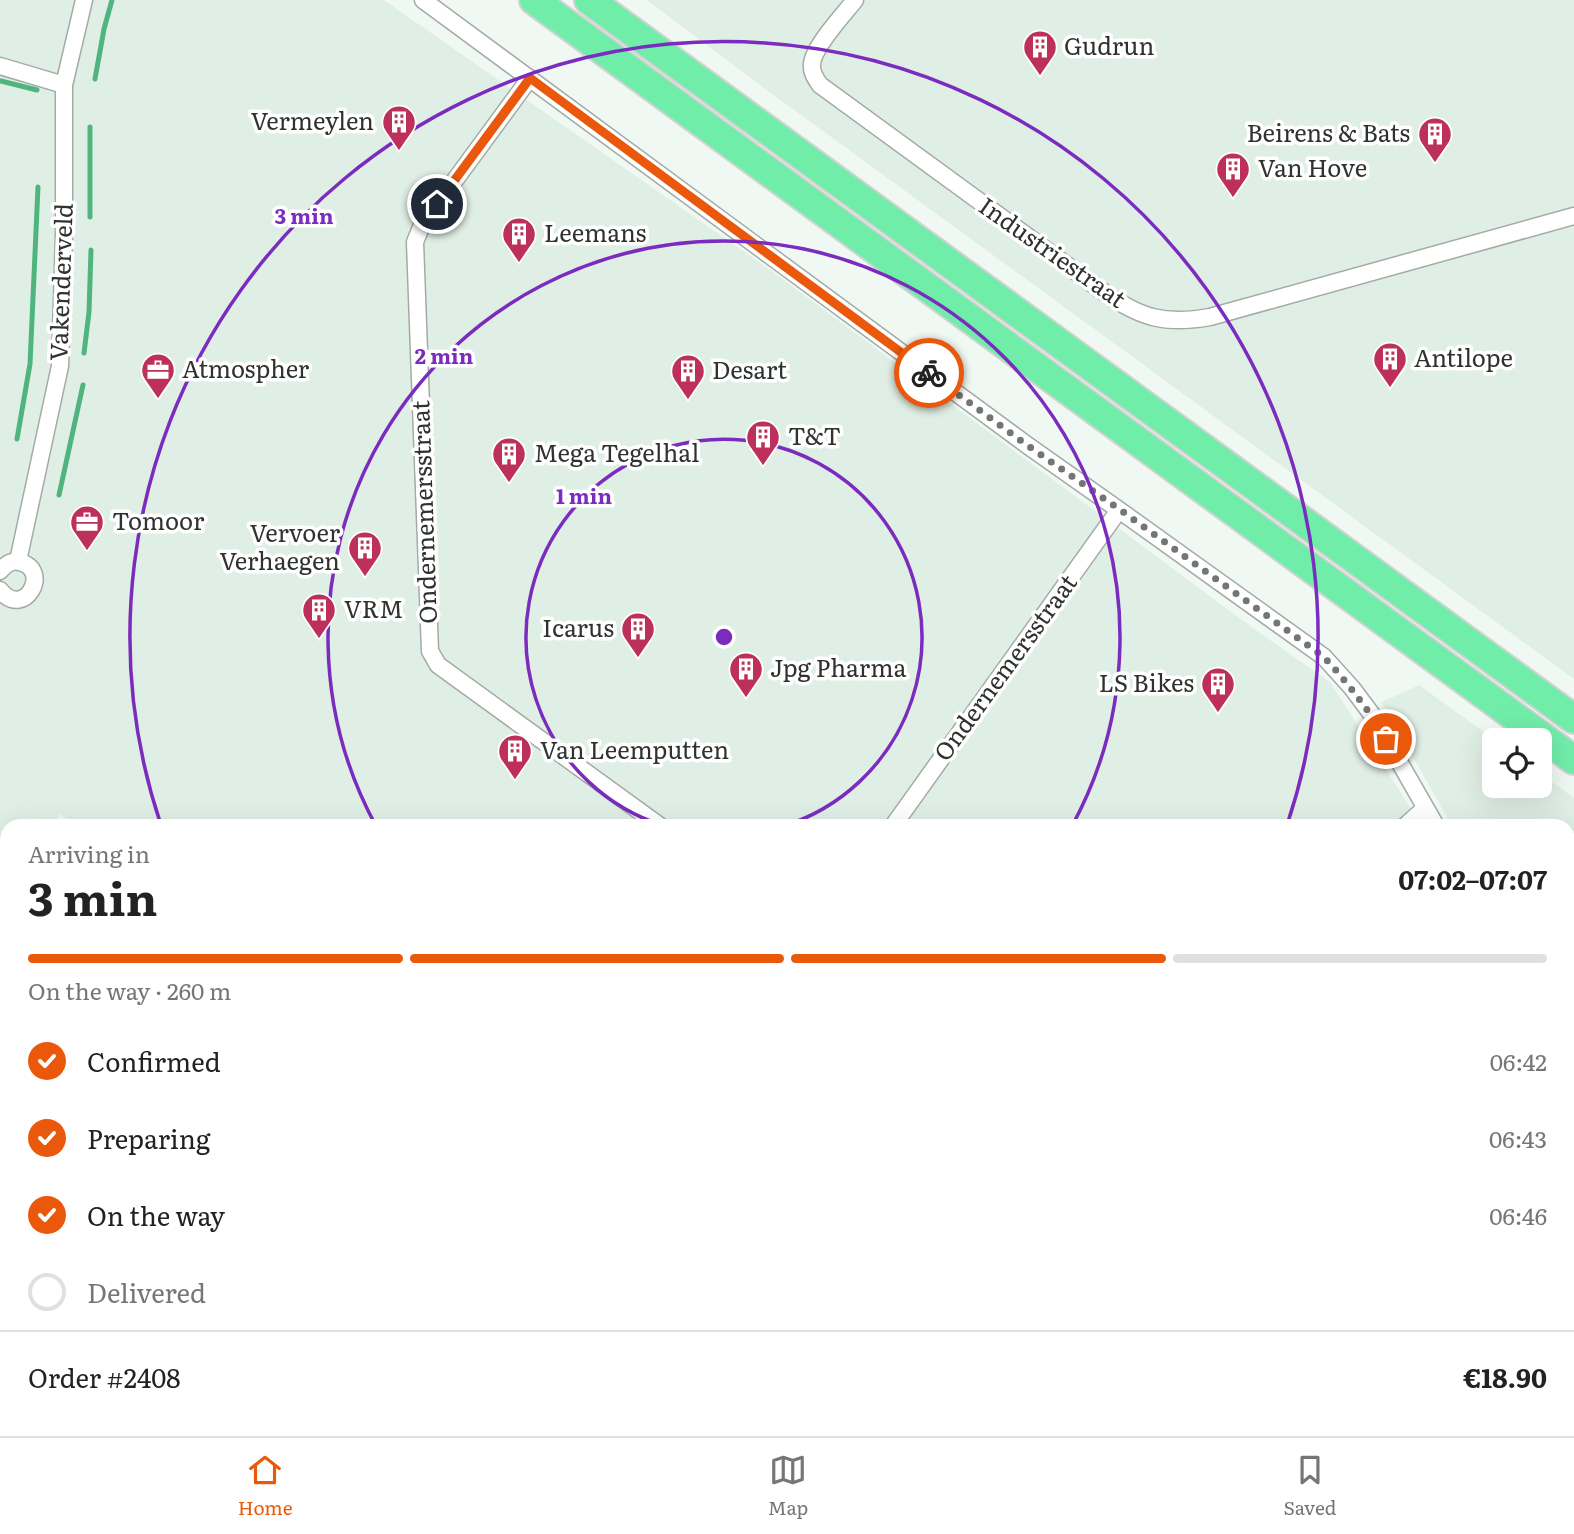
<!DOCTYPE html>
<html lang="en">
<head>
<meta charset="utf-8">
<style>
	:root { --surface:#fff; --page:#f2f2f2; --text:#222; --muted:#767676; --line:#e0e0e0; --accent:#ea580c }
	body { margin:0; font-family:Literata,serif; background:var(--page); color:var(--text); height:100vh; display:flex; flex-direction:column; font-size:26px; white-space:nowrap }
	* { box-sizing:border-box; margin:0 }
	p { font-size:23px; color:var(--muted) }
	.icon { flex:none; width:38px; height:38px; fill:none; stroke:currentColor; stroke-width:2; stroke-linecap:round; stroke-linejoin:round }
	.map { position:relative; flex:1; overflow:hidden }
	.panel { position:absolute; left:0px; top:819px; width:1575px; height:618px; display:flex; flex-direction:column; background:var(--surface); border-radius:21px 21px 0 0; box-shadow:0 7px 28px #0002 }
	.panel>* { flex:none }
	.fabs { position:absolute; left:1482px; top:728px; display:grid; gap:14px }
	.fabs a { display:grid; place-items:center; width:70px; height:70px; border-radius:10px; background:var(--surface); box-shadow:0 7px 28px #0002; font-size:35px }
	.pin { position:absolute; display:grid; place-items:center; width:60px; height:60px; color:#fff; margin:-30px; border:4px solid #fff; border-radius:50%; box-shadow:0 2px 7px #0007 }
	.courier { position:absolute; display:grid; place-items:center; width:70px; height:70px; margin:-35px; border:5px solid #ea580c; border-radius:50%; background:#fff; color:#222; box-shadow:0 2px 9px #0007 }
	.summary em { font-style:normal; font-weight:700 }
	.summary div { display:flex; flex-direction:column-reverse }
	.summary { display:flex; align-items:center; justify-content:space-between; height:119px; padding:0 28px }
	h1 { font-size:46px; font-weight:700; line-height:52px }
	.bar { display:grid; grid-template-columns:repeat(4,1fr); gap:10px 7px; align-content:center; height:84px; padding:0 28px }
	.bar i { height:9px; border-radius:5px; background:var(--line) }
	.bar .selected { background:var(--accent) }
	.bar p { grid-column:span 4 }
	.line { display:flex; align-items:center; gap:18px; padding:0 28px; border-top:2px solid var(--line) }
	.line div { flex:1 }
	ol { padding:0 28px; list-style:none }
	li { display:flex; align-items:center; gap:21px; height:77px }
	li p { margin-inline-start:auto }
	li .icon { padding:7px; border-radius:50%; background:var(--accent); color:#fff; stroke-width:4 }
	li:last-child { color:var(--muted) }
	li i { width:38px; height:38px; border:4px solid var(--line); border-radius:50% }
	.dock { display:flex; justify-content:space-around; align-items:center; height:98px; border-top:2px solid var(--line); background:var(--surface); font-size:19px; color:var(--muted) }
	.dock a { display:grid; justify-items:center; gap:4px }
	.dock .selected { color:var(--accent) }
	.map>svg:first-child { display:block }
	.built { fill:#e0efe5 }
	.grass { fill:url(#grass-tufts) }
	.forest { fill:url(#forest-firs) }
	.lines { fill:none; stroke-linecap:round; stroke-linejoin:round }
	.stream { stroke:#50b47f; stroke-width:5 }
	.street-casing { stroke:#a3aba6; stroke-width:19 }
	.highway-casing { stroke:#d1d2d1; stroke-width:32 }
	.street { stroke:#fff; stroke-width:16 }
	.highway { stroke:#71edaa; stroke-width:28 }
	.done { stroke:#737774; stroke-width:7; stroke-dasharray:0 12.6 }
	.route { stroke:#ea580c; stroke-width:9 }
	.ring { fill:none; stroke:#7b2cbf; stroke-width:3.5 }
	.labels { text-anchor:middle; stroke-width:7; stroke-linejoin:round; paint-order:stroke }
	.poi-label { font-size:24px; fill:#2f3230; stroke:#fff; text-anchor:start }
	.street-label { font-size:24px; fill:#2f3230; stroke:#fff }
	.centre { fill:#7b2cbf; stroke:#fff; stroke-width:3.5 }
	.ring-label { font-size:21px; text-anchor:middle; font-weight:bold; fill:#7b2cbf; stroke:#fff; stroke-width:7; stroke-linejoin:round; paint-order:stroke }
</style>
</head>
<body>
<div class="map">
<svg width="1574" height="1436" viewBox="0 0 1574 1436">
	<defs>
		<pattern id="grass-tufts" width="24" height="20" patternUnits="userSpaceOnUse" patternTransform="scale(1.75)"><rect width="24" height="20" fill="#a8f2c5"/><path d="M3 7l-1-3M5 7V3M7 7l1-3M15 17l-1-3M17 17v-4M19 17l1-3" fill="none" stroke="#91d0aa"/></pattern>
		<pattern id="forest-firs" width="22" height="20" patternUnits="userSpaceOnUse" patternTransform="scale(1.75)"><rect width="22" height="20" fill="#a8f2c5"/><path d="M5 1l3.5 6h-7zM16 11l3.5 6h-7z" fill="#91d0aa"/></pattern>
	</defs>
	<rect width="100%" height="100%" fill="#f0f8f3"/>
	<path class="built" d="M0,0H384L769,269L1257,631L1330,682L1422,826H81L58,814L56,826H7V929L0,927Z
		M647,0H1574V679L764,88Z
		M1419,685L1495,740L1494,786H1540V773L1574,798V880L1568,867V826H1452L1385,707L1380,703Z
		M1574,1296V1436H1304L1291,1430H1568V1298Z"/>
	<path class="grass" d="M1033,1430H1291L1304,1436H1045Z"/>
	<path class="forest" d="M0,927L7,929V1048L0,1062Z"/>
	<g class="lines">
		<path class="stream" d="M95,79L104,29L112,0
			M1,81L37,90
			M90,217V127
			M84,353L89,312L91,250
			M17,439L30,364L38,187
			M59,495L83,385
			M1206,1430L1211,1436
			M103,1436L108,1430"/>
		<g class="street-casing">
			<path id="street" d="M423,0L1027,445L1119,510L1324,657L1352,688L1373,716L1436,826
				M855,0C844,14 813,47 812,64C811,72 815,78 820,85L1105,293C1141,318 1165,325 1210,317L1574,216
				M0,66L64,85
				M530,78L422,225L415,242L430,651L438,665L660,826
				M18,561L60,366L64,234V85L84,0
				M0,571C5,565 11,560 19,562C53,569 24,621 0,590
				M893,826L1119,510
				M1405,826L1425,808
				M1568,1093L1574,1117
				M0,1211L7,1213
				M0,1374L7,1364
				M278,1430L288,1436
				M776,1430L794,1436
				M258,1436L262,1430"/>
		</g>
		<g class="highway-casing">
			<path id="highway" d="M534,0L1574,760
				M589,0L1574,719"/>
		</g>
		<use href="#street" class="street"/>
		<use href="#highway" class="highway"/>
	</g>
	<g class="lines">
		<path class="done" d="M929,373L1027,445L1119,509L1324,657C1348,683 1368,709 1386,739"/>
		<path class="route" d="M437,204L530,78L929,373"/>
	</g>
	<g class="ring">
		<path d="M664 826A198 198 0 1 1 784 826"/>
		<path d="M376 826A396 396 0 1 1 1072 826"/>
		<path d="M161 825A594 594 0 1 1 1287 825"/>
	</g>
	<defs>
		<g id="building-pin" transform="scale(1.75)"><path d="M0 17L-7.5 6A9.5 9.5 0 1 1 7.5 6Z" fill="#be305c" stroke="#fff"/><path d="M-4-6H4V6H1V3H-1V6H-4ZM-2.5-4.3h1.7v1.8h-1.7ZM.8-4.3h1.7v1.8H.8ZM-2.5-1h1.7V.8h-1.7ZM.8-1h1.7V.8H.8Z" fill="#fff"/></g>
		<g id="office-pin" transform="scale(1.75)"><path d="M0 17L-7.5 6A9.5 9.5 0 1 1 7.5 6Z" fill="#be305c" stroke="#fff"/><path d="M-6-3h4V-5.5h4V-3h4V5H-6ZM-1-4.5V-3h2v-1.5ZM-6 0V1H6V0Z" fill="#fff"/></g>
	</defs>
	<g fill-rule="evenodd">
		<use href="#building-pin" x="1040" y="47"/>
		<use href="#building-pin" x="399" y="122"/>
		<use href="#building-pin" x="1435" y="134"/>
		<use href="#building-pin" x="1233" y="169"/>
		<use href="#building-pin" x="519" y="234"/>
		<use href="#building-pin" x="1390" y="359"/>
		<use href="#office-pin" x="158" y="370"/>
		<use href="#building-pin" x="688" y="371"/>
		<use href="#building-pin" x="763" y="437"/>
		<use href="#building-pin" x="509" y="454"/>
		<use href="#office-pin" x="87" y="522"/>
		<use href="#building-pin" x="365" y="548"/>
		<use href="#building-pin" x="319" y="610"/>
		<use href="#building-pin" x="638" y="629"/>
		<use href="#building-pin" x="746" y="669"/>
		<use href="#building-pin" x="1218" y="684"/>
		<use href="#building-pin" x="515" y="751"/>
	</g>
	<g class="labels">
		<g class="poi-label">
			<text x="1064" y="55">Gudrun</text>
			<text x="374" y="130" text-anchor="end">Vermeylen</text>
			<text x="1410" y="142" text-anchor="end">Beirens &amp; Bats</text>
			<text x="1258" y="177">Van Hove</text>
			<text x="544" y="242">Leemans</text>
			<text x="1414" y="367">Antilope</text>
			<text x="182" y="378">Atmospher</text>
			<text x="712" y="379">Desart</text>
			<text x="788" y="445">T&amp;T</text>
			<text x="534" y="462">Mega Tegelhal</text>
			<text x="112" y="530">Tomoor</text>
			<text x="340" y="542" text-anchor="end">Vervoer<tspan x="340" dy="28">Verhaegen</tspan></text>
			<text x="344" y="618">VRM</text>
			<text x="614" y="637" text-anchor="end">Icarus</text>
			<text x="770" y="677">Jpg Pharma</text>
			<text x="1194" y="692" text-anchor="end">LS Bikes</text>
			<text x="540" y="759">Van Leemputten</text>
		</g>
		<g class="street-label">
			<text transform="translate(1052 253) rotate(35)" y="8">Industriestraat</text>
			<text transform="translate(62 282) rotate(-88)" y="8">Vakenderveld</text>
			<text transform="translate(425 512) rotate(-92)" y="8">Ondernemersstraat</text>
			<text transform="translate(1006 668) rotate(-54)" y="8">Ondernemersstraat</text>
		</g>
	</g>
	<circle cx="724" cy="637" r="10" class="centre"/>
	<g class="ring-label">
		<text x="304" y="224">3 min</text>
		<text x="444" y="364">2 min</text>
		<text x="584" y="504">1 min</text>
	</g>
</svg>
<div class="fabs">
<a><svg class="icon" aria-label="locate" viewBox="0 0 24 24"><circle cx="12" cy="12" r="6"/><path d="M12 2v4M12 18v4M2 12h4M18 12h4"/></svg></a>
</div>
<div class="pin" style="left:1386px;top:739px;background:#ea580c"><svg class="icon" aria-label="bag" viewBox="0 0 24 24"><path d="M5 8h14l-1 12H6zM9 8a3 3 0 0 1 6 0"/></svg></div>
<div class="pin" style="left:437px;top:204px;background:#1f2937"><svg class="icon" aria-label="home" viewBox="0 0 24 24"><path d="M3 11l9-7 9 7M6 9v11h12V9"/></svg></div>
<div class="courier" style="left:929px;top:373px"><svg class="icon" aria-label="bike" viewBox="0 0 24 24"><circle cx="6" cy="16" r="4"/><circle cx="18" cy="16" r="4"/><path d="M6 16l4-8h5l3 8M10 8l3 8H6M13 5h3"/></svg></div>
<section class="panel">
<div class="summary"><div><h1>3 min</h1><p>Arriving in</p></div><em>07:02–07:07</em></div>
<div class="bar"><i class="selected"></i><i class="selected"></i><i class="selected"></i><i></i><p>On the way · 260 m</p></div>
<ol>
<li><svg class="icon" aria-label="check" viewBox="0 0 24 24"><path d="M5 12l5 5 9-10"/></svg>Confirmed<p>06:42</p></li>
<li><svg class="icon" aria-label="check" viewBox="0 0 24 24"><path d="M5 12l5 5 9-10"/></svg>Preparing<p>06:43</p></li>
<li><svg class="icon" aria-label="check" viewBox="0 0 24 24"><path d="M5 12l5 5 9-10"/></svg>On the way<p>06:46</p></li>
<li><i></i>Delivered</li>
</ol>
<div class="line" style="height:91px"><div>Order #2408</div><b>€18.90</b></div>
</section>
</div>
<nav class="dock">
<a class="selected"><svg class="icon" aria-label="home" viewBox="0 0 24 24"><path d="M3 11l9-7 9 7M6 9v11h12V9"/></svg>Home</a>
<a><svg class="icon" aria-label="map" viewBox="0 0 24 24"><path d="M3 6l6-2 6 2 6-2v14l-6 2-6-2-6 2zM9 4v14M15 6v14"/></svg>Map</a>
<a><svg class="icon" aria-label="saved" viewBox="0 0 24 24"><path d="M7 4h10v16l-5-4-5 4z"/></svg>Saved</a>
</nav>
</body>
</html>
